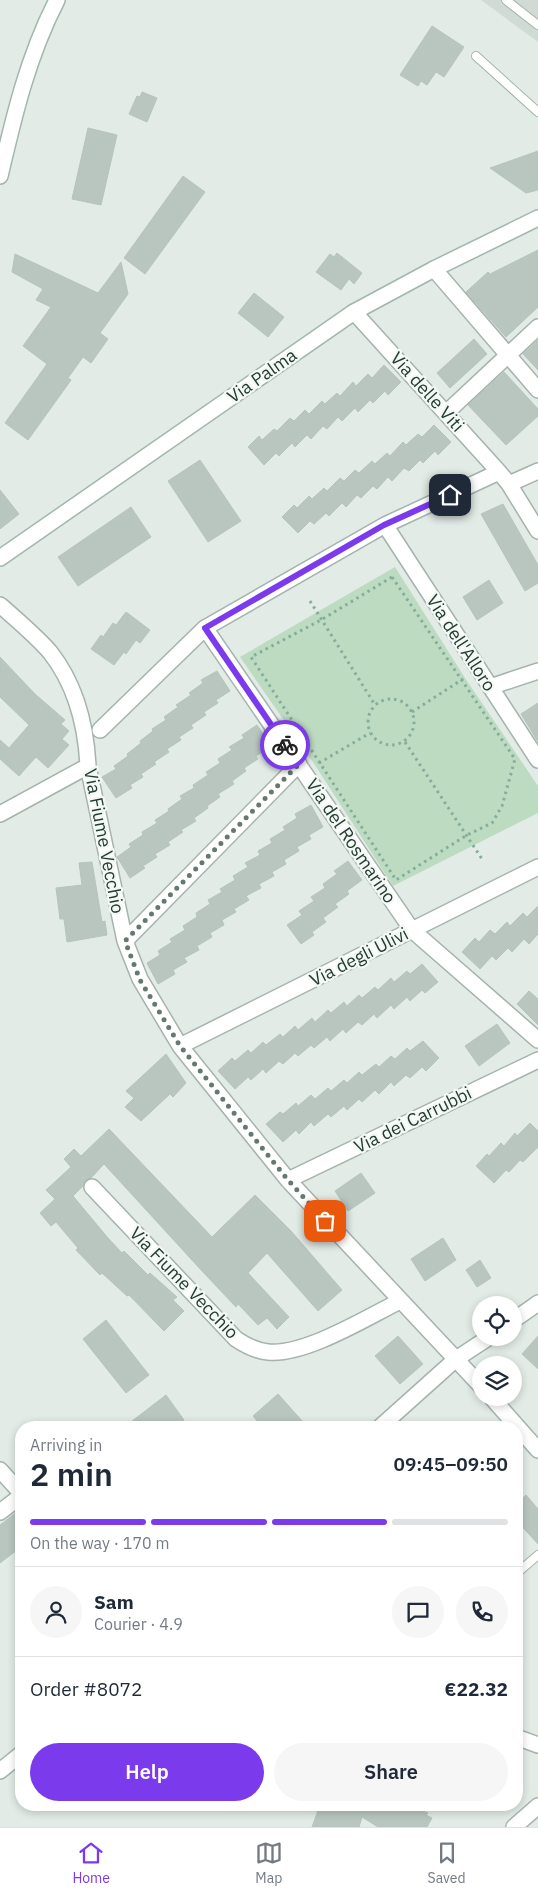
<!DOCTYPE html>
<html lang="en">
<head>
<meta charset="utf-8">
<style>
	:root { --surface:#fff; --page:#f6f6f7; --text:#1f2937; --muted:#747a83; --line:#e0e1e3; --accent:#7c3aed }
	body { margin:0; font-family:"IBM Plex Sans",sans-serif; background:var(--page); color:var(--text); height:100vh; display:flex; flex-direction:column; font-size:19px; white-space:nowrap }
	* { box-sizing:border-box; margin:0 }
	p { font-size:16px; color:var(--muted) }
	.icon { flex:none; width:28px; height:28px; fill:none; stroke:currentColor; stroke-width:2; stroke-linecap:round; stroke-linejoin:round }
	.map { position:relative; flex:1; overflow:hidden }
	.side { position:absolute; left:15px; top:1421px; width:508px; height:390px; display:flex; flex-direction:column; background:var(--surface); border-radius:20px; box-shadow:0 2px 8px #0003 }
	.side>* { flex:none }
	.fabs { position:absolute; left:472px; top:1296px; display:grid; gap:10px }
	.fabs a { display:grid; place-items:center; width:50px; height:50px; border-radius:50%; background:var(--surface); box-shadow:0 2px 8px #0003; font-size:25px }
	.pin { position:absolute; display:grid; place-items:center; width:42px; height:42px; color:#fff; margin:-21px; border-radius:10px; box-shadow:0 2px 8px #0006 }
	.courier { position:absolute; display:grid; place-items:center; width:50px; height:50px; margin:-25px; border:4px solid #7c3aed; border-radius:50%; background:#fff; color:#222; box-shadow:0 1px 6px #0007 }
	.summary em { font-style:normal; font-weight:600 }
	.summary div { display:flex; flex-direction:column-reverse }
	.summary { display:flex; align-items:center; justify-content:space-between; height:85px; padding:0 15px }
	h1 { font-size:32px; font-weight:600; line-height:38px }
	.bar { display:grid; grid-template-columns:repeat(4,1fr); gap:8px 5px; align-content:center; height:60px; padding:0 15px }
	.bar i { height:6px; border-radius:4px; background:var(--line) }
	.bar .on { background:var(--accent) }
	.bar p { grid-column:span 4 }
	.line { display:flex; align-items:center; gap:12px; padding:0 15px; border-top:1px solid var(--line) }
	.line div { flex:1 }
	.round { display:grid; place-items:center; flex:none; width:52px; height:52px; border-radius:26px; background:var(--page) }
	.action { display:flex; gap:10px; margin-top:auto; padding:10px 15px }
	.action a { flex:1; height:58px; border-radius:30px; background:var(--accent); color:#fff; font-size:20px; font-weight:600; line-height:58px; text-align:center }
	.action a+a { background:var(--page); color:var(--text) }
	.tab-bar { display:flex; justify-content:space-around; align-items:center; height:70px; border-top:1px solid var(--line); background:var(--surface); font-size:14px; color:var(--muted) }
	.tab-bar a { display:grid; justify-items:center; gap:2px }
	.tab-bar .on { color:var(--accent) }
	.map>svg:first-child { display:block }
	.built { fill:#d1dbd5 }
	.green { fill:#bddbc1 }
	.building { fill:#b8c6bf; stroke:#b5c5bc }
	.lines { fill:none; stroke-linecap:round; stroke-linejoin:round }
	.lane-casing { stroke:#a5b3ac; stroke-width:10 }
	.street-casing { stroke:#a5b3ac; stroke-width:18 }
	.secondary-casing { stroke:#a2b6ad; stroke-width:18 }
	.path { stroke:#85ad9c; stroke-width:3; stroke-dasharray:2.5 4; stroke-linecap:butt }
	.lane { stroke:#fff; stroke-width:8 }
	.street { stroke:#fff; stroke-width:15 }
	.secondary { stroke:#fff; stroke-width:15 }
	.done { stroke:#667971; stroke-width:5; stroke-dasharray:0 9 }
	.route { stroke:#7c3aed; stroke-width:6 }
	.labels { text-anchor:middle; stroke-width:4.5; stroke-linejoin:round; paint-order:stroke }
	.street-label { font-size:18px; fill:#243b32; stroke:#f3f8f5 }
</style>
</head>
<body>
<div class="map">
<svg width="538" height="1827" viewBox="0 0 538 1827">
	<rect width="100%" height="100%" fill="#e2ebe6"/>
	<path class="built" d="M481,0H538V42Z"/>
	<path class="green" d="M395,567L465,678L538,786V813L393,886L315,765L240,657Z"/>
	<path class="building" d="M432,26L464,47L444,77L436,72L427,85L421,81L418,86L400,75Z
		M142,92L157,98L147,122L129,114L137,96L140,97Z
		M88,128L117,135L101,205L72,199Z
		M538,151V190L526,193L490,168Z
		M183,176L205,192L145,274L124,258Z
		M538,250V307L506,337L466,292L488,272L490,274Z
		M337,253L362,273L354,284L349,279L341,290L316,272L330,254L334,257Z
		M15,254L98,293L121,262L128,294L100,333L108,339L91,363L83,357L68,378L71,380L28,440L5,423L47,364L23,346L51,307L36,300L43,289L12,272Z
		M254,293L284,317L268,337L238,313Z
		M474,339L487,354L450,388L437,373Z
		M538,340V370L523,354Z
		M384,365L401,382L388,395L385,391L373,403L370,400L358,412L355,408L342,421L338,417L327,429L323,426L311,439L307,435L295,447L292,443L279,456L276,453L264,465L248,447L259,436L262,440L274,429L277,431L290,418L294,421L305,410L309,414L322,401L325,404L337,393L340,396L353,382L356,386L368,374L372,378Z
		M504,372L538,409V416L506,445L468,405Z
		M434,425L451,442L438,455L435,451L423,463L420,460L409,471L404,468L392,481L388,477L377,489L373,486L361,498L357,495L346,507L342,503L329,516L326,513L314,524L310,521L298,533L282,517L294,505L297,508L309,496L312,499L324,488L327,491L340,478L344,481L355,470L359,473L372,461L375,464L387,453L390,456L403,442L406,445L418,434L422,437Z
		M200,460L241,521L208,542L168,481Z
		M0,490L19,514L0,529Z
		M503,504L538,565V583L525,591L481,514Z
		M131,507L151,537L78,586L58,557Z
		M489,580L503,603L477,620L463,597Z
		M126,612L150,630L140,643L136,640L126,654L124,652L114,665L91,649L101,635L103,637L113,623L116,625Z
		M0,657L35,694L65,720L61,724L69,731L62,739L69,745L48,768L36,757L19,776L0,759V740L9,748L29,725L0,697Z
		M217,671L230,691L216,700L218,703L204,712L206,715L191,725L193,728L179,737L181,740L167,749L169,752L154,762L156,764L141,774L143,777L130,785L132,788L116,798L102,777L116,769L114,766L128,756L127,754L141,743L140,741L153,731L152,729L166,720L164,717L178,707L176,705L191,695L189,693L203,683L201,680Z
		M538,703V742L521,714Z
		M257,725L271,746L256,756L258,759L244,768L246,771L232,781L234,784L218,794L220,797L207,806L208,808L194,818L196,821L181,830L183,832L168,842L170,845L155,854L157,857L143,866L145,868L130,878L117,857L131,847L129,844L143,835L142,832L157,823L155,820L169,811L168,809L182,799L180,796L194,788L193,785L208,775L206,772L220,763L218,759L232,750L229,747L244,738L242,735Z
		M311,805L323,827L309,835L311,839L297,847L299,851L284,860L286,864L272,872L274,876L259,884L261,888L246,896L249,900L234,909L236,912L222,920L224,925L210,933L212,937L197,946L199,950L184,958L187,962L173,970L175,974L158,984L147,963L160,955L158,951L172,942L170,939L185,930L183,926L197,917L196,913L210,904L208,900L222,892L220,889L235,880L233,876L248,867L245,863L260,855L258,851L272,843L270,839L285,830L283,827L297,818L295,814Z
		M348,861L362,880L347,891L349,894L335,904L338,907L323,918L326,922L312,932L314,935L301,944L287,925L302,915L299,911L314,901L311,897L325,888L323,884L337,874L334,871Z
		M92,862L102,922L105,921L107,935L67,942L64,919H60L56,888L82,885L79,863Z
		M538,906V934L529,944L524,939L512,952L508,948L496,960L492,956L480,969L462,952L475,938L479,942L490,930L495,934L507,922L510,926L523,913L527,917Z
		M422,964L438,982L425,993L422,990L410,1001L407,997L394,1009L391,1005L377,1018L374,1014L362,1025L358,1022L346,1033L343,1029L330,1041L327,1037L314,1048L311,1045L298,1056L295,1053L283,1064L279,1061L266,1073L263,1069L251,1080L248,1077L235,1089L218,1071L232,1058L235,1061L248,1050L251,1053L263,1042L266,1045L280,1034L283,1037L295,1026L298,1030L312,1018L315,1022L328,1010L331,1013L344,1002L347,1006L359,995L362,998L375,987L378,990L391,978L394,982L407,971L410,974Z
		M529,991L538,999V1025L517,1004Z
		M497,1024L510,1043L479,1066L465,1046Z
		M423,1041L439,1058L426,1071L422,1067L410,1078L406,1075L394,1086L391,1082L379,1094L375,1090L362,1102L359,1099L347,1110L344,1106L331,1117L328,1114L314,1126L311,1122L299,1134L296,1130L283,1142L266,1124L280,1112L283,1114L296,1103L298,1106L311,1095L315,1099L328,1088L331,1091L344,1080L347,1083L359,1072L362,1075L376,1064L379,1067L391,1056L395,1059L407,1048L410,1051Z
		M166,1054L186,1083L173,1097L170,1094L141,1121L125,1107L134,1098L126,1091Z
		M530,1123L538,1131V1147L523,1162L520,1160L509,1172L506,1170L494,1183L476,1166L487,1154L489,1156L501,1143L504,1146L515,1133L517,1136Z
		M109,1129L212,1237L255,1195L291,1231L342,1290L318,1311L267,1253L248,1273L289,1317L277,1329L267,1318L258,1325L238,1304L236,1307L202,1271L104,1164L91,1178L85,1181L83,1186L73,1196L108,1238L122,1253L124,1251L148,1275L150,1273L177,1297L173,1300L184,1311L164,1331L129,1295L127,1296L102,1273L100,1275L76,1250L78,1248L56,1222L51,1226L40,1213L55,1199L46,1190L71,1167L64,1159L74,1149L81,1156Z
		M361,1173L375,1193L348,1211L335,1191Z
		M443,1238L456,1260L425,1281L411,1259Z
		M480,1260L491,1278L477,1287L466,1270Z
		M106,1320L149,1375L126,1393L83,1339Z
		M398,1336L423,1364L400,1384L375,1356Z
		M538,1336V1369L522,1354Z
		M278,1394L303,1422L296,1428H263L253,1416Z
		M166,1395L184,1420L174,1428H123Z
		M526,1495L538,1509V1544L516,1520V1504Z
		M21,1509V1547L0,1563V1525Z
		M320,1805H406L428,1813L426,1815L432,1818L427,1827H378L362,1817L359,1827H312Z"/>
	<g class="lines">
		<g class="lane-casing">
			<path id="lane" d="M506,0L538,25
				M476,56L538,112
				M516,1574L538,1555"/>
		</g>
		<g class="street-casing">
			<path id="street" d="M434,269L538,390
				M354,312L499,472
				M446,413L538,327
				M509,484L538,531
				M385,525L538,760
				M0,605C15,618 37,637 50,652C76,685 86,726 88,766L125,941L140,979L180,1046L288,1180L481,1386
				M205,628L412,930L538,1040
				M490,687L538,671
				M100,730L205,628L385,525L499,472L509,484L538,471
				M0,814L88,766
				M125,941L299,764
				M180,1046L538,867
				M288,1180L538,1060
				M92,1187L236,1339C245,1345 256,1351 268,1352C304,1356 366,1318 400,1301
				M514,1320L538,1303
				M492,1398L538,1450
				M379,1428L456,1359L488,1338
				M0,1470L21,1493
				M0,1512L21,1496
				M516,1737L538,1745
				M0,1771L21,1754
				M514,1827L538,1806"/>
		</g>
		<g class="secondary-casing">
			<path id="secondary" d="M0,176C14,116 28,56 57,0
				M0,558L354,312L434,269L538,218"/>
		</g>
		<path class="path" d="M392,577L515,759L502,806L492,823L467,835L396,880L251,657L321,620Z
			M310,601L375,705
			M368 722a23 23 0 1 1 46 0a23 23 0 1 1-46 0Z
			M412,712L466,677
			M405,742L482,859
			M319,763L370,733"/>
		<use href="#lane" class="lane"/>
		<use href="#street" class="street"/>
		<use href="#secondary" class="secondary"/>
	</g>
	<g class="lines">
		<path class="done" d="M285,745L299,764L125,941L140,980L180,1046L288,1180L325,1221"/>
		<path class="route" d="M285,745L205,628L384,525L450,495"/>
	</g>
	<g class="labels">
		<g class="street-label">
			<text transform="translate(262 376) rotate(-35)" y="6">Via Palma</text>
			<text transform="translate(427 392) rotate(48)" y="6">Via delle Viti</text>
			<text transform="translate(461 643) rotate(57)" y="6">Via dell'Alloro</text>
			<text transform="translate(104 841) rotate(79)" y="6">Via Fiume Vecchio</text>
			<text transform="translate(351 841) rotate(56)" y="6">Via del Rosmarino</text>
			<text transform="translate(359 957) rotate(-27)" y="6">Via degli Ulivi</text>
			<text transform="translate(413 1120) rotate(-26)" y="6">Via dei Carrubbi</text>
			<text transform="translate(184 1283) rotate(46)" y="6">Via Fiume Vecchio</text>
		</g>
	</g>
</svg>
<div class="fabs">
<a><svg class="icon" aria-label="locate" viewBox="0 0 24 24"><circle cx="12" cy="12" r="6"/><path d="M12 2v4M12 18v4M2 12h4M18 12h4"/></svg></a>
<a><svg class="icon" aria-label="layers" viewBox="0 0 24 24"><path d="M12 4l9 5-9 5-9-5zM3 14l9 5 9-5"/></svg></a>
</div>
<div class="pin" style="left:325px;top:1221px;background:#ea580c"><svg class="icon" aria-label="bag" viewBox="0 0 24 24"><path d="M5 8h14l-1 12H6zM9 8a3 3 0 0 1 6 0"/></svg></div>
<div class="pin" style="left:450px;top:495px;background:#1f2937"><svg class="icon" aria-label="home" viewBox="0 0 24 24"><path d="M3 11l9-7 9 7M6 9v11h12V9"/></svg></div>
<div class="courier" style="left:285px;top:745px"><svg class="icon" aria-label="bike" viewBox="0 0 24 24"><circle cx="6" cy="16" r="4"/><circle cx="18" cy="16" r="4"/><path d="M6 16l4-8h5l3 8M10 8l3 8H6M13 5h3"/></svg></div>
<section class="side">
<div class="summary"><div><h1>2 min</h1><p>Arriving in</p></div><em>09:45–09:50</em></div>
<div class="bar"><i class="on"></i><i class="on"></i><i class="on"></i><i></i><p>On the way · 170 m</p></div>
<div class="line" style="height:90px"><a class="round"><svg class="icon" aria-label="person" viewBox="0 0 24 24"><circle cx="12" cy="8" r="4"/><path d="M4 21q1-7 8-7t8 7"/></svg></a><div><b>Sam</b><p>Courier · 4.9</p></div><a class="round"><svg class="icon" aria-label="chat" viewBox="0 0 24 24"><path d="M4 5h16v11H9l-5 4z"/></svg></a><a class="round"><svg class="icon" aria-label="phone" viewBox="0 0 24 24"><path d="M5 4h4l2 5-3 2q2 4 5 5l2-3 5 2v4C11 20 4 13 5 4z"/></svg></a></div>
<div class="line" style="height:65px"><div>Order #8072</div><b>€22.32</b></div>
<div class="action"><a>Help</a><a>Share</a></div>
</section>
</div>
<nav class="tab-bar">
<a class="on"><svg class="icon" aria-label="home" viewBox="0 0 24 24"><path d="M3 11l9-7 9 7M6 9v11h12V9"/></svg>Home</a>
<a><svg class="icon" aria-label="map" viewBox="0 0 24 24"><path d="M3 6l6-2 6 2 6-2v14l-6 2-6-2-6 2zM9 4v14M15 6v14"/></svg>Map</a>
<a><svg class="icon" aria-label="saved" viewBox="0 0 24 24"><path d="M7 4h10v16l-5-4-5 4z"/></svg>Saved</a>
</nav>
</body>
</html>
